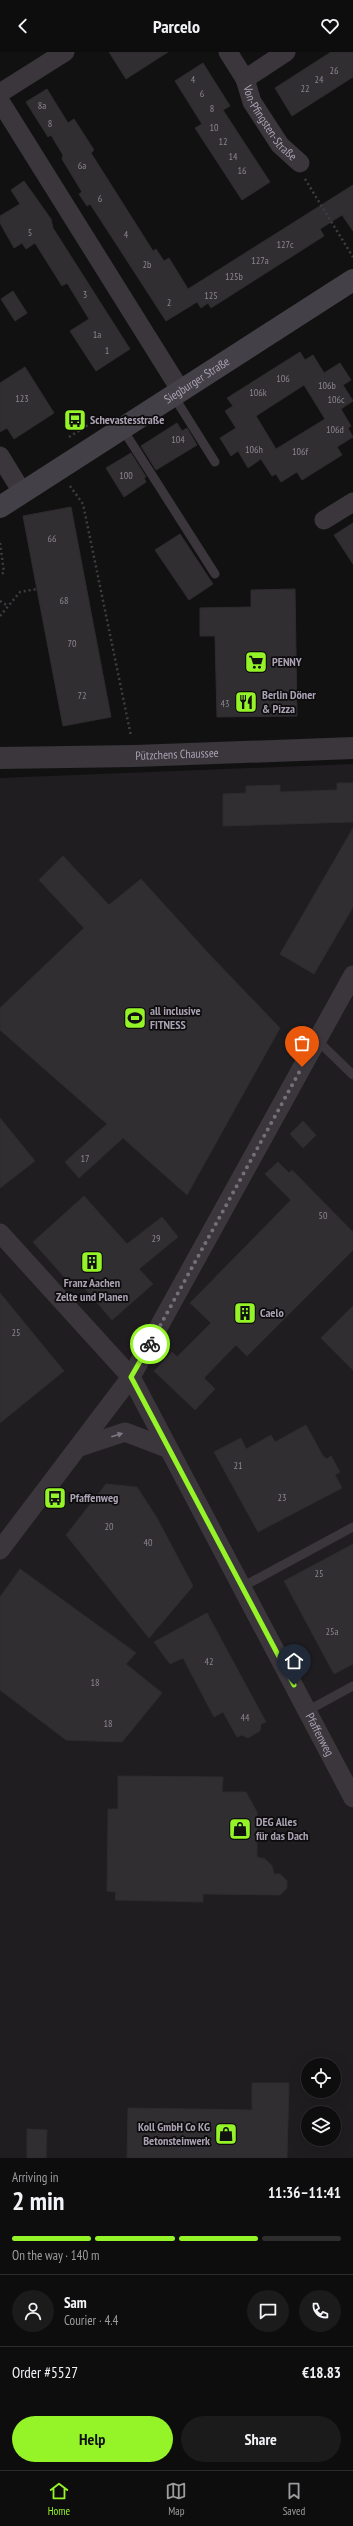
<!DOCTYPE html>
<html lang="en">
<head>
<meta charset="utf-8">
<style>
	:root { --surface:#0e0d0e; --page:#1c1b1c; --text:#f1f3f6; --muted:#9b9c9e; --line:#2e2d2e; --accent:#95f427 }
	body { margin:0; font-family:"PT Sans Narrow",sans-serif; background:var(--page); color:var(--text); height:100vh; display:flex; flex-direction:column; font-size:15px; white-space:nowrap }
	* { box-sizing:border-box; margin:0 }
	p { font-size:13px; color:var(--muted) }
	.icon { flex:none; width:22px; height:22px; fill:none; stroke:currentColor; stroke-width:2; stroke-linecap:round; stroke-linejoin:round }
	.map { position:relative; height:2106px; overflow:hidden }
	.sheet { display:flex; flex-direction:column; background:var(--surface); flex:1 }
	.sheet>* { flex:none }
	.buttons { position:absolute; left:301px; top:2006px; display:grid; gap:8px }
	.buttons a { display:grid; place-items:center; width:40px; height:40px; border-radius:50%; background:var(--surface); box-shadow:0 4px 16px #0002,0 0 0 1px var(--line); font-size:20px }
	.pin { position:absolute; display:grid; place-items:center; width:34px; height:34px; color:#fff; margin:-41px -17px; border-radius:50% 50% 50% 0; rotate:-45deg; box-shadow:0 0 4px #0007 }
	.pin .icon { rotate:45deg }
	.courier { position:absolute; display:grid; place-items:center; width:40px; height:40px; margin:-20px; border:3px solid #95f427; border-radius:50%; background:#fff; color:#222; box-shadow:0 1px 5px #0007 }
	.head em { font-style:normal; font-weight:600 }
	.head div { display:flex; flex-direction:column-reverse }
	.head { display:flex; align-items:center; justify-content:space-between; height:68px; padding:0 12px }
	h1 { font-size:26px; font-weight:600; line-height:30px }
	.bar { display:grid; grid-template-columns:repeat(4,1fr); gap:6px 4px; align-content:center; height:48px; padding:0 12px }
	.bar i { height:5px; border-radius:3px; background:var(--line) }
	.bar .current { background:var(--accent) }
	.bar p { grid-column:span 4 }
	.line { display:flex; align-items:center; gap:10px; padding:0 12px; border-top:1px solid var(--line) }
	.line div { flex:1 }
	.round { display:grid; place-items:center; flex:none; width:42px; height:42px; border-radius:21px; background:var(--page) }
	.cta { display:flex; gap:8px; margin-top:auto; padding:8px 12px }
	.cta a { flex:1; height:46px; border-radius:24px; background:var(--accent); color:#111; font-size:16px; font-weight:600; line-height:46px; text-align:center }
	.cta a+a { background:var(--page); color:var(--text) }
	header { display:flex; justify-content:space-between; align-items:center; height:52px; padding:0 12px; background:var(--surface); font-size:18px; font-weight:600 }
	.tab-bar { display:flex; justify-content:space-around; align-items:center; height:56px; border-top:1px solid var(--line); background:var(--surface); font-size:11px; color:var(--muted) }
	.tab-bar a { display:grid; justify-items:center; gap:2px }
	.tab-bar .current { color:var(--accent) }
	.map>svg:first-child { display:block }
	.built { fill:#1f1d1f; fill-rule:evenodd }
	.building { fill:#312e31; stroke:#2e2b2e; fill-rule:evenodd }
	.lines { fill:none; stroke-linecap:round; stroke-linejoin:round }
	.path { stroke:#3f3c43; stroke-width:2.5; stroke-dasharray:2 3; stroke-linecap:butt }
	.service { stroke:#3a363c; stroke-width:9 }
	.minor { stroke:#3a363c; stroke-width:19 }
	.tertiary { stroke:#3a363c; stroke-width:22 }
	.secondary { stroke:#444047; stroke-width:22 }
	.oneway { fill:#7d7783 }
	.done { stroke:#756f7b; stroke-width:4; stroke-dasharray:0 7.2 }
	.route { stroke:#95f427; stroke-width:5 }
	.labels { text-anchor:middle; stroke-width:3.5; stroke-linejoin:round; paint-order:stroke }
	.number-label { font-size:10px; fill:#8c8592 }
	.street-label { font-size:12px; fill:#aaa2b3; stroke:#0d0c0d }
	.poi-label { font-size:12px; font-weight:bold; fill:#aaa2b3; stroke:#0d0c0d; text-anchor:start }
</style>
</head>
<body>
<header><svg class="icon" aria-label="back" viewBox="0 0 24 24"><path d="M15 5l-7 7 7 7"/></svg>Parcelo<svg class="icon" aria-label="heart" viewBox="0 0 24 24"><path d="M12 20l-8-8c-3-5 5-10 8-4 3-6 11-1 8 4z"/></svg></header>
<div class="map">
<svg width="353" height="2106" viewBox="0 0 353 2106">
	<rect width="100%" height="100%" fill="#121112"/>
	<path class="built" d="M353,712V2106H0V726ZM308,2013H334V2039H308ZM308,2061H334V2087H308Z"/>
	<path class="building" d="M109,0H168L126,27Z
		M331,0H353V25L292,64L275,36Z
		M203,11L230,54L223,58L270,130L242,148L195,76L202,72L175,29Z
		M47,37L68,71L74,67L94,98L91,101L153,199L156,197L164,209L169,206L188,237L353,133V179L342,163L320,177L324,184L211,256L208,251L201,256L197,250L166,269L98,164L90,152L87,154L79,142L82,140L62,107L63,103L51,83L48,85L26,50Z
		M24,129L51,167L53,176L130,297L96,319L70,279L89,267L67,231L62,234L35,191L26,197L22,191L14,196L0,171V164L20,152L11,138Z
		M13,239L27,261L15,269L1,247Z
		M300,300L305,308L313,303L324,321L340,311L351,328L343,333L353,349L341,357L351,374L348,376L353,385L337,395L342,403L302,428L297,420L281,430L276,422L272,424L261,407L248,416L238,399L231,404L220,386L236,376L225,359L233,354L227,346ZM304,333L325,367L276,397L256,364Z
		M25,315L54,361L14,387L7,376L0,380V331Z
		M177,371L182,379L187,376L197,393L156,418L141,394Z
		M131,401L146,425L144,426L146,430L124,445L106,416Z
		M71,455L111,665L63,674L23,464Z
		M353,471V512L334,483Z
		M180,482L213,532L189,548L155,498Z
		M295,537L297,664L217,665L215,584H200V556L251,555V538Z
		M337,731H353V770L223,774V742L246,741V734L280,733V740L337,738Z
		M353,776V855L314,922L280,902Z
		M63,804L109,853L141,827L209,902L280,976L187,1143L123,1086L79,1126L65,1110L107,1072L0,978V956L84,876L39,828Z
		M0,1066L35,1109L0,1136Z
		M303,1069L316,1083L303,1096L290,1082Z
		M278,1110L289,1121L292,1118L353,1180V1198L247,1304L236,1293L204,1326L215,1337L195,1358L154,1319L172,1300L177,1305L211,1271L190,1251L291,1148L265,1122Z
		M84,1144L127,1192L162,1165L178,1185L139,1217L153,1232L112,1268L79,1230L73,1235L33,1190Z
		M0,1241L64,1319L0,1371Z
		M353,1254V1318L321,1286Z
		M306,1373L323,1404L327,1407L331,1404L340,1420L335,1423L342,1436L258,1480L214,1400L241,1386L246,1397L271,1383L275,1390Z
		M106,1432L137,1435L157,1466L193,1534L149,1586L66,1483Z
		M353,1492V1612L334,1622L284,1529Z
		M20,1517L136,1601L126,1612L162,1641L122,1690L66,1688L0,1638V1545Z
		M207,1561L266,1670L261,1672L260,1679L248,1686L242,1683L237,1685L223,1660L214,1665L183,1606L170,1612L154,1590Z
		M118,1724L223,1725L222,1740H246L257,1760V1805L265,1807L272,1814L274,1822H280L287,1829V1836L280,1843L203,1842V1850L115,1848L116,1840L107,1839L108,1757H118Z
		M252,2031H289L287,2106H127L128,2056L252,2058Z
		M27,2077L47,2078L46,2106H27Z"/>
	<g class="lines">
		<path class="path" d="M305,127L353,205
			M69,385L88,373
			M70,434L83,452L131,684
			M0,491L4,520L0,524
			M0,549L8,554
			M0,564L20,540L37,537"/>
		<path class="service" d="M173,343L215,410
			M122,376L215,522
			M317,988L353,1023
			M242,1535L353,1475
			M307,1659L353,1634"/>
		<g class="minor">
			<path id="s1" d="M228,0L245,27L252,50L280,93L300,111"/>
			<path d="M245,27L286,0"/>
			<path d="M0,41L65,0"/>
			<path d="M0,49L181,339"/>
			<path d="M0,404L22,440"/>
			<path d="M324,468L353,450"/>
			<path id="s2" d="M0,1181L131,1325L353,1746"/>
			<path d="M80,1395L125,1380L167,1396"/>
			<path d="M0,1498L131,1325L353,923"/>
		</g>
		<path class="tertiary" id="s3" d="M0,706L135,704L353,696"/>
		<path class="secondary" id="s4" d="M0,455L353,228"/>
	</g>
	<defs><path id="oneway-solid" d="M-6-.8H1V-3.2L6.5 0L1 3.2V.8H-6Z"/></defs>
	<use class="oneway" href="#oneway-solid" transform="translate(117 1383) rotate(-18)"/>
	<g class="lines">
		<path class="done" d="M150,1292L302,1015"/>
		<path class="route" d="M150,1292L131,1325L294,1633"/>
	</g>
	<defs>
		<g id="bus-square" transform="scale(1.15)"><rect x="-9" y="-9" width="18" height="18" rx="4" fill="#95f427" stroke="#0d0c0d"/><path d="M-5-6H5V4H4V6H2V4H-2V6H-4V4H-5ZM-3.5-4V0h7V-4ZM-3.5 1.2v1.5H-2V1.2ZM2 1.2v1.5H3.5V1.2Z" fill="#111"/></g>
		<g id="supermarket-square" transform="scale(1.15)"><rect x="-9" y="-9" width="18" height="18" rx="4" fill="#95f427" stroke="#0d0c0d"/><path d="M-6-5.5h2.5l.6 2H6L4.5 2H-2.5L-4.4-4H-6ZM-1.5 3.2a1.3 1.3 0 1 0 .1 0ZM3 3.2a1.3 1.3 0 1 0 .1 0Z" fill="#111"/></g>
		<g id="restaurant-square" transform="scale(1.15)"><rect x="-9" y="-9" width="18" height="18" rx="4" fill="#95f427" stroke="#0d0c0d"/><path d="M-5-6h1v4h1v-4h1v4h1v-4h1v5L-1.5 .5V6h-2V.5L-5-1ZM5-6V6H3V1.5H1.5Q1.5-4 5-6Z" fill="#111"/></g>
		<g id="stadium-square" transform="scale(1.15)"><rect x="-9" y="-9" width="18" height="18" rx="4" fill="#95f427" stroke="#0d0c0d"/><path d="M0-5a6.5 5 0 1 0 0 10a6.5 5 0 1 0 0-10ZM-3.5-1.8h7v3.6h-7Z" fill="#111"/></g>
		<g id="building-square" transform="scale(1.15)"><rect x="-9" y="-9" width="18" height="18" rx="4" fill="#95f427" stroke="#0d0c0d"/><path d="M-4-6H4V6H1V3H-1V6H-4ZM-2.5-4.3h1.7v1.8h-1.7ZM.8-4.3h1.7v1.8H.8ZM-2.5-1h1.7V.8h-1.7ZM.8-1h1.7V.8H.8Z" fill="#111"/></g>
		<g id="shop-square" transform="scale(1.15)"><rect x="-9" y="-9" width="18" height="18" rx="4" fill="#95f427" stroke="#0d0c0d"/><path d="M-5-2.5h2.3a2.7 3.5 0 0 1 5.4 0H5L5.5 6h-11ZM-1.5-2.5h3a1.5 2.3 0 0 0-3 0Z" fill="#111"/></g>
	</defs>
	<g fill-rule="evenodd">
		<use href="#bus-square" x="75" y="368"/>
		<use href="#supermarket-square" x="256" y="610"/>
		<use href="#restaurant-square" x="246" y="650"/>
		<use href="#stadium-square" x="135" y="966"/>
		<use href="#building-square" x="92" y="1210"/>
		<use href="#building-square" x="245" y="1261"/>
		<use href="#bus-square" x="55" y="1446"/>
		<use href="#shop-square" x="240" y="1777"/>
		<use href="#shop-square" x="226" y="2082"/>
	</g>
	<g class="labels">
		<g class="number-label">
			<text x="334" y="22">26</text>
			<text x="193" y="31">4</text>
			<text x="319" y="31">24</text>
			<text x="305" y="40">22</text>
			<text x="202" y="45">6</text>
			<text x="42" y="57">8a</text>
			<text x="212" y="60">8</text>
			<text x="50" y="75">8</text>
			<text x="214" y="79">10</text>
			<text x="223" y="93">12</text>
			<text x="233" y="108">14</text>
			<text x="82" y="117">6a</text>
			<text x="242" y="122">16</text>
			<text x="100" y="150">6</text>
			<text x="30" y="184">5</text>
			<text x="126" y="186">4</text>
			<text x="285" y="196">127c</text>
			<text x="260" y="212">127a</text>
			<text x="147" y="216">2b</text>
			<text x="234" y="228">125b</text>
			<text x="85" y="246">3</text>
			<text x="211" y="247">125</text>
			<text x="169" y="254">2</text>
			<text x="97" y="286">1a</text>
			<text x="107" y="302">1</text>
			<text x="283" y="330">106</text>
			<text x="327" y="337">106b</text>
			<text x="258" y="344">106k</text>
			<text x="22" y="350">123</text>
			<text x="336" y="351">106c</text>
			<text x="335" y="381">106d</text>
			<text x="178" y="391">104</text>
			<text x="254" y="401">106h</text>
			<text x="300" y="403">106f</text>
			<text x="126" y="427">100</text>
			<text x="52" y="490">66</text>
			<text x="64" y="552">68</text>
			<text x="72" y="595">70</text>
			<text x="82" y="647">72</text>
			<text x="225" y="655">43</text>
			<text x="85" y="1110">17</text>
			<text x="323" y="1167">50</text>
			<text x="156" y="1190">29</text>
			<text x="16" y="1284">25</text>
			<text x="238" y="1417">21</text>
			<text x="282" y="1449">23</text>
			<text x="109" y="1478">20</text>
			<text x="148" y="1494">40</text>
			<text x="319" y="1525">25</text>
			<text x="332" y="1583">25a</text>
			<text x="209" y="1613">42</text>
			<text x="95" y="1634">18</text>
			<text x="245" y="1669">44</text>
			<text x="108" y="1675">18</text>
		</g>
		<g class="street-label">
			<text dy="4" stroke="none"><textPath href="#s1" startOffset="83">Von-Pfingsten-Straße</textPath></text>
			<text dy="4" stroke="none"><textPath href="#s4" startOffset="234">Siegburger Straße</textPath></text>
			<text dy="4" stroke="none"><textPath href="#s3" startOffset="177">Pützchens Chaussee</textPath></text>
			<text dy="4" stroke="none"><textPath href="#s2" startOffset="599">Pfaffenweg</textPath></text>
		</g>
		<g class="poi-label">
			<text x="90" y="372">Schevastesstraße</text>
			<text x="272" y="614">PENNY</text>
			<text x="262" y="647">Berlin Döner<tspan x="262" dy="14">&amp; Pizza</tspan></text>
			<text x="150" y="963">all inclusive<tspan x="150" dy="14">FITNESS</tspan></text>
			<text x="92" y="1235" text-anchor="middle">Franz Aachen<tspan x="92" dy="14">Zelte und Planen</tspan></text>
			<text x="260" y="1265">Caelo</text>
			<text x="70" y="1450">Pfaffenweg</text>
			<text x="256" y="1774">DEG Alles<tspan x="256" dy="14">für das Dach</tspan></text>
			<text x="210" y="2079" text-anchor="end">Koll GmbH Co KG<tspan x="210" dy="14">Betonsteinwerk</tspan></text>
		</g>
	</g>
</svg>
<div class="buttons">
<a><svg class="icon" aria-label="locate" viewBox="0 0 24 24"><circle cx="12" cy="12" r="6"/><path d="M12 2v4M12 18v4M2 12h4M18 12h4"/></svg></a>
<a><svg class="icon" aria-label="layers" viewBox="0 0 24 24"><path d="M12 4l9 5-9 5-9-5zM3 14l9 5 9-5"/></svg></a>
</div>
<div class="pin" style="left:302px;top:1015px;background:#ea580c"><svg class="icon" aria-label="bag" viewBox="0 0 24 24"><path d="M5 8h14l-1 12H6zM9 8a3 3 0 0 1 6 0"/></svg></div>
<div class="pin" style="left:294px;top:1633px;background:#1f2937"><svg class="icon" aria-label="home" viewBox="0 0 24 24"><path d="M3 11l9-7 9 7M6 9v11h12V9"/></svg></div>
<div class="courier" style="left:150px;top:1292px"><svg class="icon" aria-label="bike" viewBox="0 0 24 24"><circle cx="6" cy="16" r="4"/><circle cx="18" cy="16" r="4"/><path d="M6 16l4-8h5l3 8M10 8l3 8H6M13 5h3"/></svg></div>
</div>
<section class="sheet">
<div class="head"><div><h1>2 min</h1><p>Arriving in</p></div><em>11:36–11:41</em></div>
<div class="bar"><i class="current"></i><i class="current"></i><i class="current"></i><i></i><p>On the way · 140 m</p></div>
<div class="line" style="height:72px"><a class="round"><svg class="icon" aria-label="person" viewBox="0 0 24 24"><circle cx="12" cy="8" r="4"/><path d="M4 21q1-7 8-7t8 7"/></svg></a><div><b>Sam</b><p>Courier · 4.4</p></div><a class="round"><svg class="icon" aria-label="chat" viewBox="0 0 24 24"><path d="M4 5h16v11H9l-5 4z"/></svg></a><a class="round"><svg class="icon" aria-label="phone" viewBox="0 0 24 24"><path d="M5 4h4l2 5-3 2q2 4 5 5l2-3 5 2v4C11 20 4 13 5 4z"/></svg></a></div>
<div class="line" style="height:52px"><div>Order #5527</div><b>€18.83</b></div>
<div class="cta"><a>Help</a><a>Share</a></div>
</section>
<nav class="tab-bar">
<a class="current"><svg class="icon" aria-label="home" viewBox="0 0 24 24"><path d="M3 11l9-7 9 7M6 9v11h12V9"/></svg>Home</a>
<a><svg class="icon" aria-label="map" viewBox="0 0 24 24"><path d="M3 6l6-2 6 2 6-2v14l-6 2-6-2-6 2zM9 4v14M15 6v14"/></svg>Map</a>
<a><svg class="icon" aria-label="saved" viewBox="0 0 24 24"><path d="M7 4h10v16l-5-4-5 4z"/></svg>Saved</a>
</nav>
</body>
</html>
